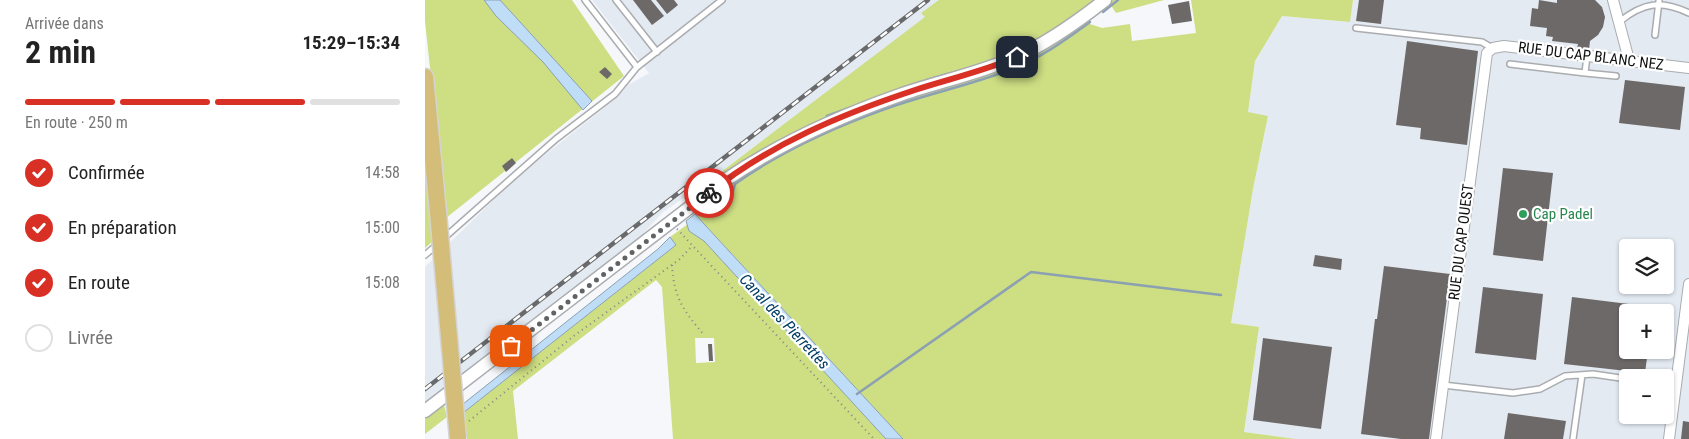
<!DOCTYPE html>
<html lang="fr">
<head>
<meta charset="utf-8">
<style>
	:root { --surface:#fff; --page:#f2f2f2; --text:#222; --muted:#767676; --line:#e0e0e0; --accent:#d93025 }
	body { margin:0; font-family:"Roboto Condensed",sans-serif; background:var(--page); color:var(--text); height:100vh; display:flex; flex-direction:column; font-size:19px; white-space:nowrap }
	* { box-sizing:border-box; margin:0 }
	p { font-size:16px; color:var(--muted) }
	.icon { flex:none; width:28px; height:28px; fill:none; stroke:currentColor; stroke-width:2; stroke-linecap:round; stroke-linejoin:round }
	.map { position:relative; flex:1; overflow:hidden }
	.details { display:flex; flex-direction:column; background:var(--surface); width:425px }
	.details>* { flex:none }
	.controls { position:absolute; left:1194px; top:239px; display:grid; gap:10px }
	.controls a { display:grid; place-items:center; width:55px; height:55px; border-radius:5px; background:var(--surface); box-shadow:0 1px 4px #0004; font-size:25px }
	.pin { position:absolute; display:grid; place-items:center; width:42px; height:42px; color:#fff; margin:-21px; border-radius:10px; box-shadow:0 2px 8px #0006 }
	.courier { position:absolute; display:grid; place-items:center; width:50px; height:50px; margin:-25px; border:4px solid #d93025; border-radius:50%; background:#fff; color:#222; box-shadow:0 1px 6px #0007 }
	.head em { font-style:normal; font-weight:700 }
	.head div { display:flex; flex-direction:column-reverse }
	.head { display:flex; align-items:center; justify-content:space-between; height:85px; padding:0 25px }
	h1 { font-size:32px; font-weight:700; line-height:38px }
	.bar { display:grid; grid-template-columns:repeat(4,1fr); gap:8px 5px; align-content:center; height:60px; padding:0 25px }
	.bar i { height:6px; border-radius:4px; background:var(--line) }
	.bar .on { background:var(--accent) }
	.bar p { grid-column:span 4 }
	ol { padding:0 25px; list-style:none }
	li { display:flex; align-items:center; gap:15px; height:55px }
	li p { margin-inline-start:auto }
	li .icon { padding:5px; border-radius:50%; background:var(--accent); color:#fff; stroke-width:4 }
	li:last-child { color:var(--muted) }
	li i { width:28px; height:28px; border:2px solid var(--line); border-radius:50% }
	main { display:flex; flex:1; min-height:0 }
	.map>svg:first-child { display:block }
	.built { fill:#e3eaf2; fill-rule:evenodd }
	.green { fill:#cdde83; fill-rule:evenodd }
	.water { fill:#c0ddf7; stroke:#8ba0b2 }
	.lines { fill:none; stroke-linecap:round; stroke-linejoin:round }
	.stream { stroke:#8ba0b2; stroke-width:2.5 }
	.building { fill:#6d6969 }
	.service-casing { stroke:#aaacaf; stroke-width:8 }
	.minor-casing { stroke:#aaacaf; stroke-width:12 }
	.tertiary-casing { stroke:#aaacaf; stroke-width:15 }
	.primary-casing { stroke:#d4d4d4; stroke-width:19 }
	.path { stroke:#848687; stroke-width:2; stroke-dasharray:1 4; stroke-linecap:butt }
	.service { stroke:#fff; stroke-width:5 }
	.minor { stroke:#fff; stroke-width:10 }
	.tertiary { stroke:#fff; stroke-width:12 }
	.primary { stroke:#d4bc79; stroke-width:16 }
	.rail-casing { stroke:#696a6b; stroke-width:4.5 }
	.rail { stroke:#fff; stroke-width:2.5; stroke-dasharray:8; stroke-linecap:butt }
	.primary-bridge-casing { stroke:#d4d4d4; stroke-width:19; stroke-linecap:butt }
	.primary-bridge { stroke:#d4bc79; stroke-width:16 }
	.done { stroke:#606263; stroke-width:5; stroke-dasharray:0 9 }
	.route { stroke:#d93025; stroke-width:6 }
	.leisure-dot { fill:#2e9e5b; stroke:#fff; stroke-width:2 }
	.labels { text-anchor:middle; stroke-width:4.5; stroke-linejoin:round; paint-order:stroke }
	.street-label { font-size:15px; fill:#101111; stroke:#fff }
	.leisure-label { font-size:15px; fill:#27864d; stroke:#fff; text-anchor:start }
	.water-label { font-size:16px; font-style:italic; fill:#003c65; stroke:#fff }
</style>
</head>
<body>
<main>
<section class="details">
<div class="head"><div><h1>2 min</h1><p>Arrivée dans</p></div><em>15:29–15:34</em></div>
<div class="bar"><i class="on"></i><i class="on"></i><i class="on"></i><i></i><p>En route · 250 m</p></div>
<ol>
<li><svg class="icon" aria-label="check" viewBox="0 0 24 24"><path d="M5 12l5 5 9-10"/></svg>Confirmée<p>14:58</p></li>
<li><svg class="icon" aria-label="check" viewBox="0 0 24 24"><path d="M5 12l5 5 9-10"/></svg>En préparation<p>15:00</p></li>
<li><svg class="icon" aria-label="check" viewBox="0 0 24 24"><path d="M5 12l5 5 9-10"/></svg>En route<p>15:08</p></li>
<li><i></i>Livrée</li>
</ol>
</section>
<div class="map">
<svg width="1264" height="439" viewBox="0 0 1264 439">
	<rect width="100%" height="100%" fill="#f5f7fa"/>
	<path class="built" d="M167,0H525L286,179L238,212L215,237L0,402V267L92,177L193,97L203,85L224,73Z
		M928,0H1264V439H871L819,432L834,327L806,323L828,189L843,117L823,112L830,61L857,16L925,22ZM1202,248H1240V285H1202ZM1202,312H1240V350H1202ZM1202,378H1240V415H1202Z"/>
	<path class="green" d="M0,0H147L199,76L21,218L0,21Z
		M514,0H739L691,13L685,4L659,22L677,28L705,24L707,41L771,33L766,0H928L925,22L857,16L830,61L823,112L843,116L828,189L806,323L834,327L819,432L871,439H478L270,214L303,183L296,172L500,17L496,13Z
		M0,168L7,242L0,248Z
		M263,224L268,234L279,241L461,439H248L237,287L231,280L88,391L93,439H42L38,413L251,245L245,237ZM270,338H289L290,362L271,363Z
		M19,405L22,417L0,434V419Z"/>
	<path class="water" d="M59,0H75L167,101L158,110L118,62L71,16Z
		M270,214L291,237L478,439H461L279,241L264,231L261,221Z
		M245,237L251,245L38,413V404L233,249Z"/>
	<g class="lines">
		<path class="stream" d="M678,12L693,0
			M502,80L530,72
			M402,116L424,108
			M304,205L310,184C356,151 407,128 460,109C502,94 546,85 587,69C616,58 640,40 665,22
			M432,394L606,272L796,295"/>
	</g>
	<path class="building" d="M208,0H226L239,16L227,25Z
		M231,0H249L253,5L242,14Z
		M934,0H959L956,24L931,21Z
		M1114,0L1132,3V0H1170L1177,7L1180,17L1178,27L1173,35L1165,41L1164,50L1152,48L1153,44L1127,41L1128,37L1121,36L1122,28L1105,26L1107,8L1113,9Z
		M764,1L767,21L747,24L743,5Z
		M982,41L1053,51L1042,145L995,139L996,128L971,125Z
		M180,67L187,74L182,79L174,72Z
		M1200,80L1260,87L1255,130L1194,123Z
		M87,158L91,163L81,172L77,166Z
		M1078,168L1128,173L1118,261L1068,255Z
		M890,255L917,259L916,270L888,266Z
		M959,266L1025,274L1004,439H976L936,434L950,319H952Z
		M1058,287L1118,294L1111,360L1050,353Z
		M1147,297L1228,307L1227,312H1202V350H1223L1220,373L1139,364Z
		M838,338L907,347L896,429L828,420Z
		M283,344H287L288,361H284Z
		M1083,413L1141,421L1138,439H1079Z
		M1258,421L1264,422V439H1256Z"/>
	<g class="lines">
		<g class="service-casing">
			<path id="service" d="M191,0L232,52
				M1194,22C1219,2 1236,0 1264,13
				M931,28L1057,42L1067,48
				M1230,35L1234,1
				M1085,64L1160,73L1162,56
				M212,67L297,0
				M1160,73L1191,76
				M19,238L131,139L190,94L212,67L160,0
				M0,255L13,244
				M1240,383L1251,385
				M1018,385L1088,393L1115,389L1140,376L1168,374L1202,379
				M1148,439L1157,375"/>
		</g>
		<g class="minor-casing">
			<path id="minor" d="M1188,0L1204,60
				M1011,439L1062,53L1068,48L1079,46L1264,68
				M1244,439L1264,284"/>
		</g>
		<g class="tertiary-casing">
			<path id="tertiary" d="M0,411L299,181C353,144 410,118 472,96C511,82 553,74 591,57C623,43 652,22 680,0"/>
		</g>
		<g class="primary-casing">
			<path id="primary" d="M0,77L13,212"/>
		</g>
		<path class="path" d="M252,229L449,439
			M247,265C249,298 258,310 279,335
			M44,421L150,335L255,259L267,246"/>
		<use href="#service" class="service"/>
		<use href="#minor" class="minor"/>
		<use href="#tertiary" class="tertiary"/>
		<use href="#primary" class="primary"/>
		<g class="rail-casing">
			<path id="rail" d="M0,389L503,0"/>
		</g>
		<use href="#rail" class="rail"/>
		<g class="primary-bridge-casing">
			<path id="primary-bridge" d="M13,212L33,439"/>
		</g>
		<use href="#primary-bridge" class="primary-bridge"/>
	</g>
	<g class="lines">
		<path class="done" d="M86,346L284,193"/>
		<path class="route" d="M284,193C345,144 417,114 490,90C524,79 559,71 592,57"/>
	</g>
	<circle class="leisure-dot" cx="1098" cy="214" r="5"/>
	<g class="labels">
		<g class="street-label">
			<text transform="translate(1166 56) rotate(7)" y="5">RUE DU CAP BLANC NEZ</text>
			<text transform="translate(1036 242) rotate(-83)" y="5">RUE DU CAP OUEST</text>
		</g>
		<g class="leisure-label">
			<text x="1108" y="219">Cap Padel</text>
		</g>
		<g class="water-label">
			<text transform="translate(360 321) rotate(47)" y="6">Canal des Pierrettes</text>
		</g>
	</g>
</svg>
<div class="controls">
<a><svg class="icon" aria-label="layers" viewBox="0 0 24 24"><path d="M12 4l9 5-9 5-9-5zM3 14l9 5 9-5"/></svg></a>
<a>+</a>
<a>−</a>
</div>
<div class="pin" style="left:86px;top:346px;background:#ea580c"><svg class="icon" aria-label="bag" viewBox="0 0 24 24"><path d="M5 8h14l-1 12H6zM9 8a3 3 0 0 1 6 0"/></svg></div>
<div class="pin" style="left:592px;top:57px;background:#1f2937"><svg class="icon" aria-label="home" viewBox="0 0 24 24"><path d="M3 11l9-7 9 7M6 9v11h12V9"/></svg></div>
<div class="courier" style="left:284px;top:193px"><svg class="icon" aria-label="bike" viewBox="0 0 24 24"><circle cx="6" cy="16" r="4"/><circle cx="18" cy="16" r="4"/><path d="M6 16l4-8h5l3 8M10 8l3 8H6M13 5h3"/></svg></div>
</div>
</main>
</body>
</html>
